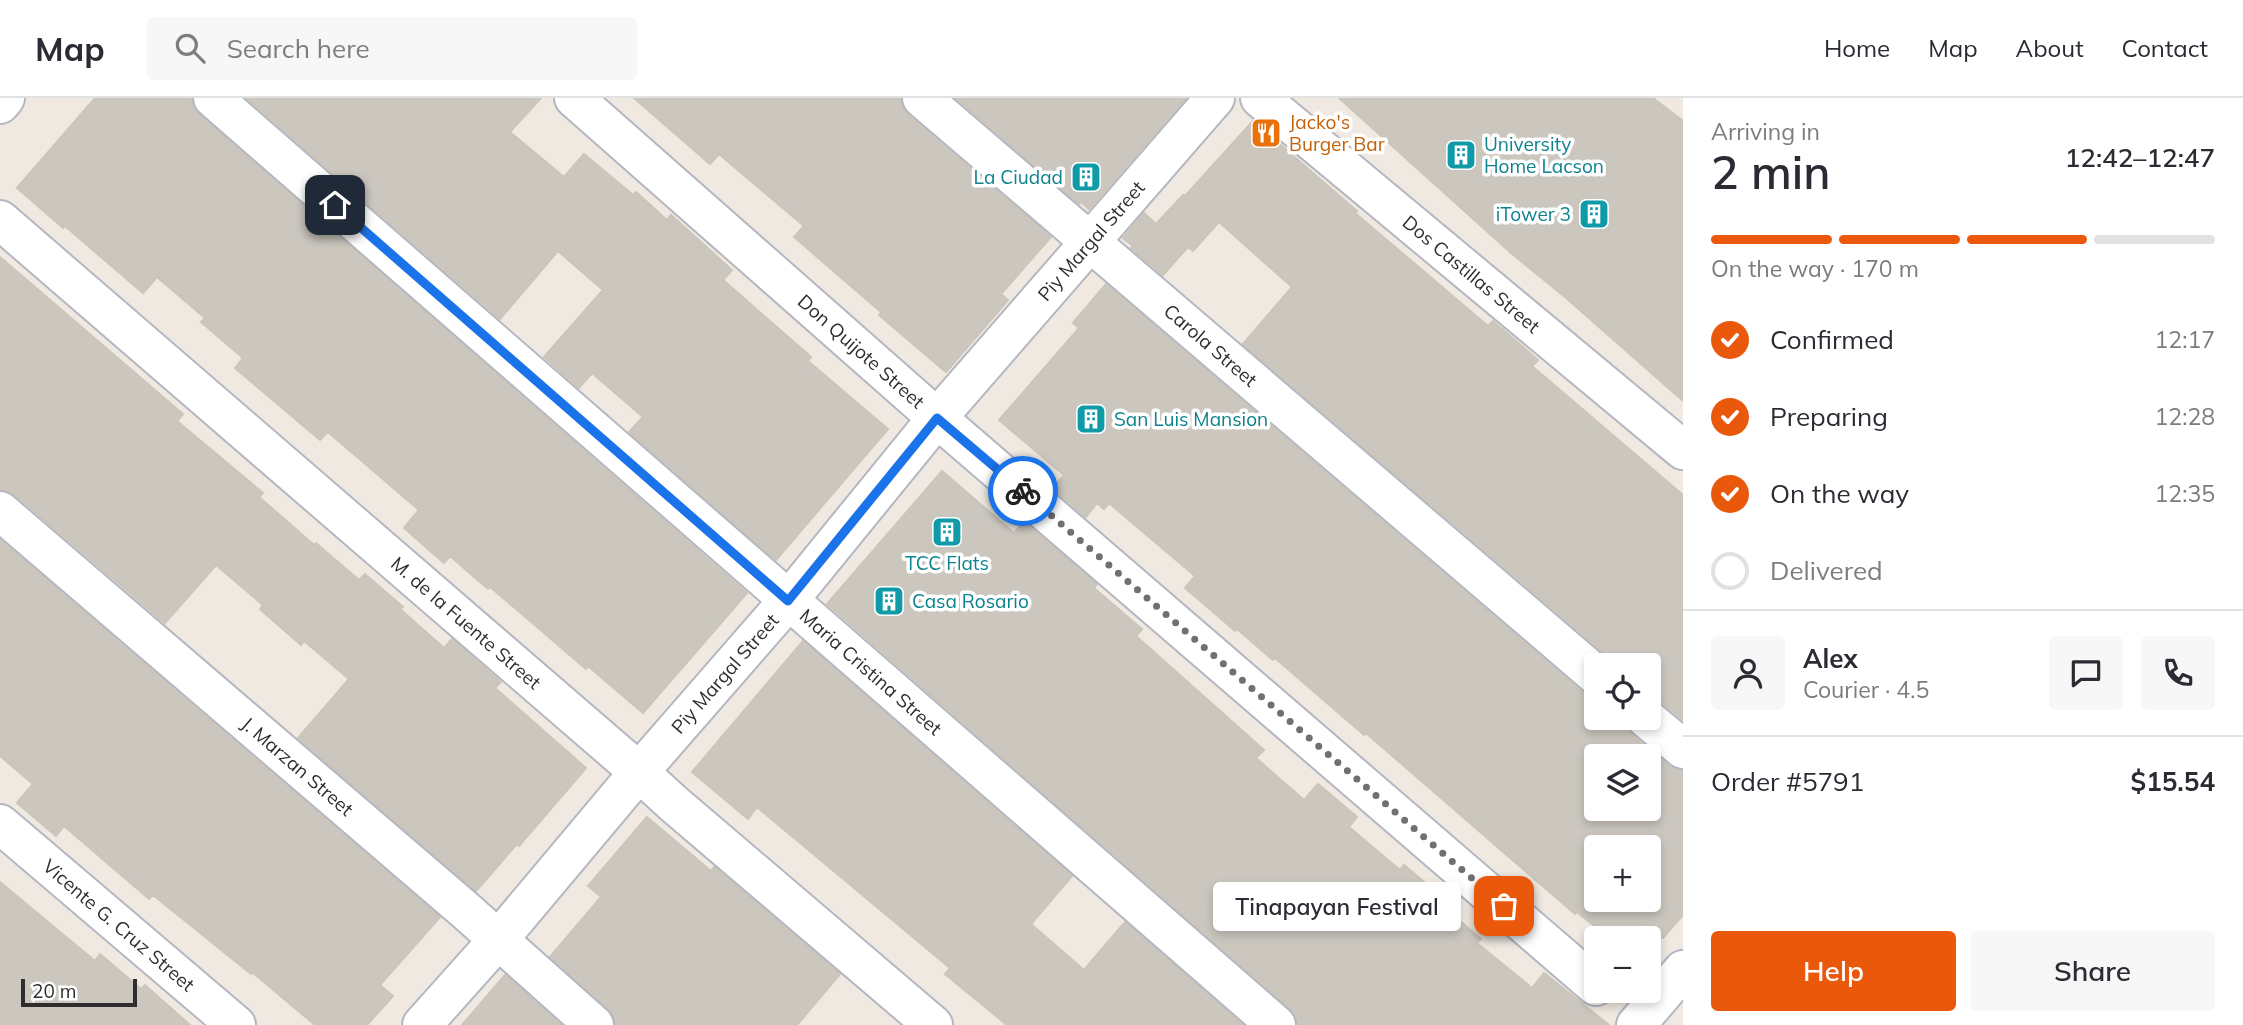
<!DOCTYPE html>
<html lang="en">
<head>
<meta charset="utf-8">
<style>
	:root { --surface:#fff; --page:#f7f7f7; --text:#2b2b33; --muted:#7c7c81; --line:#e1e1e2; --accent:#ea580c }
	body { margin:0; font-family:Mulish,sans-serif; background:var(--page); color:var(--text); height:100vh; display:flex; flex-direction:column; font-size:26px; white-space:nowrap }
	* { box-sizing:border-box; margin:0 }
	p { font-size:23px; color:var(--muted) }
	.icon { flex:none; width:38px; height:38px; fill:none; stroke:currentColor; stroke-width:2; stroke-linecap:round; stroke-linejoin:round }
	.map { position:relative; flex:1; overflow:hidden }
	.side { display:flex; flex-direction:column; background:var(--surface); width:560px }
	.side>* { flex:none }
	.controls { position:absolute; left:1584px; top:555px; display:grid; gap:14px }
	.controls a { display:grid; place-items:center; width:77px; height:77px; border-radius:7px; background:var(--surface); box-shadow:0 4px 10px #0003; font-size:35px }
	.scale { position:absolute; left:21px; bottom:18px; width:116px; box-sizing:border-box; padding-left:7px; border:4px solid #2e2e2e; border-top:0; font-size:19px; line-height:24px; white-space:nowrap; color:#2e2e2e; -webkit-text-stroke:5px #fff; paint-order:stroke }
	.pin { position:absolute; display:grid; place-items:center; width:60px; height:60px; color:#fff; margin:-30px; border-radius:14px; box-shadow:0 4px 10px #0006 }
	.courier { position:absolute; display:grid; place-items:center; width:70px; height:70px; margin:-35px; border:5px solid #1a73e8; border-radius:50%; background:#fff; color:#222; box-shadow:0 2px 9px #0007 }
	.bubble { position:absolute; height:49px; border-radius:7px; background:var(--surface); box-shadow:0 4px 10px #0003; font-size:23px; font-weight:600; line-height:49px; text-align:center }
	.head em { font-style:normal; font-weight:600 }
	.head div { display:flex; flex-direction:column-reverse }
	.head { display:flex; align-items:center; justify-content:space-between; height:119px; padding:0 28px }
	h1 { font-size:46px; font-weight:600; line-height:52px }
	.bar { display:grid; grid-template-columns:repeat(4,1fr); gap:10px 7px; align-content:center; height:84px; padding:0 28px }
	.bar i { height:9px; border-radius:5px; background:var(--line) }
	.bar .selected { background:var(--accent) }
	.bar p { grid-column:span 4 }
	.line { display:flex; align-items:center; gap:18px; padding:0 28px; border-top:2px solid var(--line) }
	.line div { flex:1 }
	.round { display:grid; place-items:center; flex:none; width:74px; height:74px; border-radius:7px; background:var(--page) }
	ol { padding:0 28px; list-style:none }
	li { display:flex; align-items:center; gap:21px; height:77px }
	li p { margin-inline-start:auto }
	li .icon { padding:7px; border-radius:50%; background:var(--accent); color:#fff; stroke-width:4 }
	li:last-child { color:var(--muted) }
	li i { width:38px; height:38px; border:4px solid var(--line); border-radius:50% }
	.cta { display:flex; gap:14px; margin-top:auto; padding:14px 28px }
	.cta a { flex:1; height:80px; border-radius:7px; background:var(--accent); color:#fff; font-size:28px; font-weight:600; line-height:80px; text-align:center }
	.cta a+a { background:var(--page); color:var(--text) }
	header { display:flex; align-items:center; gap:42px; box-sizing:border-box; height:98px; padding:0 35px; background:var(--surface); border-bottom:2px solid var(--line) }
	header strong { font-size:33px }
	nav { display:flex; gap:38px; margin-inline-start:auto; font-size:24px }
	.search { width:490px; height:63px; background:var(--page); display:flex; align-items:center; gap:18px; box-sizing:border-box; padding:0 24px; border-radius:7px; color:var(--muted); font-size:26px }
	main { display:flex; flex:1; min-height:0 }
	.map>svg:first-child { display:block }
	.building { fill:#cbc7bf; stroke:#cbc5ba; stroke-width:2; fill-rule:evenodd }
	.lines { fill:none; stroke-linecap:round; stroke-linejoin:round }
	.minor-casing { stroke:#b4b7c1; stroke-width:42 }
	.minor { stroke:#fff; stroke-width:38 }
	.done { stroke:#726f6d; stroke-width:7; stroke-dasharray:0 12.6 }
	.route { stroke:#1a73e8; stroke-width:9 }
	.labels { text-anchor:middle; stroke-width:7; stroke-linejoin:round; paint-order:stroke }
	.food-label { font-size:19px; fill:#c56008; stroke:#fff; text-anchor:start }
	.culture-label { font-size:19px; fill:#0d838f; stroke:#fff; text-anchor:start }
	.street-label { font-size:19px; fill:#2e2e2e; stroke:#fff }
</style>
</head>
<body>
<header>
<strong>Map</strong>
<div class="search"><svg class="icon" aria-label="search" viewBox="0 0 24 24"><circle cx="10" cy="10" r="6"/><path d="M15 15l6 6"/></svg>Search here</div>
<nav><a>Home</a><a>Map</a><a>About</a><a>Contact</a></nav>
</header>
<main>
<div class="map">
<svg width="1683" height="927" viewBox="0 0 1683 927">
	<rect width="100%" height="100%" fill="#efe9e1"/>
	<path class="building" d="M95,0H192L193,8L199,16L747,495L643,615L588,568L586,571L515,510L490,489L488,491L450,458L444,465L404,430L419,412L328,334L320,342L235,270L243,260L201,224L205,220L157,179L143,195L65,128L63,130L17,90Z
		M246,0H541L510,34L564,79L584,56L633,97L636,94L667,122L671,117L732,172L723,182L811,259L808,263L888,331L776,462L629,334L643,319L592,275L579,290L544,259L603,192L558,153L500,221Z
		M634,0H901L902,8L908,17L1051,139L1001,196L1008,202L946,274L879,217L881,214L794,139L804,128L719,56L710,66Z
		M956,0H1186L1089,111L1081,104L1079,106Z
		M1339,0H1653L1683,23V303L1565,199L1511,155Z
		M1253,23L1357,113L1355,115L1488,228L1493,223L1538,262L1532,268L1683,397V622L1660,603L1648,598V567H1615L1610,560L1243,246L1292,189L1219,124L1193,153L1188,149L1163,177L1131,150L1133,148L1123,140L1144,115L1156,126L1183,97L1185,98Z
		M0,159L183,316L177,323L263,395L259,399L314,447L316,445L359,482L365,476L403,509L400,511L444,550L452,541L501,584L495,590L586,670L519,748L517,746L476,793L298,640L349,581L304,543L301,547L260,511L263,507L216,467L165,525L14,396L0,392Z
		M1106,186L1582,594L1596,598V620H1625L1626,628L1632,637L1669,668L1683,672V817L1663,840H1609L1577,814L1575,816L1366,635L1364,637L1275,560L1273,562L1237,531L1235,533L1185,490L1195,478L1109,405L1104,411L1097,405L1086,419L1052,391L1064,377L999,322L1079,230L1073,225ZM1596,658H1648V710H1596ZM1596,749H1648V802H1596Z
		M942,373L1014,435L1024,424L1097,486L1094,490L1142,531L1136,538L1264,652L1256,660L1304,702L1318,686L1357,719L1349,729L1400,772L1404,767L1443,800L1439,805L1481,841L1477,845L1532,890L1544,875L1609,927H1297L1296,919L1290,911L827,506Z
		M0,442L440,819L380,887L393,898L367,927H315L252,874L251,876L153,797L149,801L64,728L56,738L17,705L33,686L0,658Z
		M803,543L1072,778L1031,826L1084,872L1125,824L1243,927H1007L945,876L950,870L757,709L748,721L692,674Z
		M647,719L711,773L714,769L840,876L797,927H615L614,920L609,911L550,859L601,799L588,788Z
		M0,784L95,863L100,856L141,891L145,887L190,927H0Z
		M505,877L561,927H462Z"/>
	<g class="lines">
		<g class="minor-casing">
			<g id="minor">
				<path id="s1" d="M213,0L1276,927"/>
				<path id="s2" d="M574,0L937,320L1596,888"/>
				<path id="s3" d="M922,0L1596,577"/>
				<path id="s4" d="M1260,0L1683,352"/>
				<path d="M0,6L5,0"/>
				<path id="s5" d="M0,122L639,674L674,706L933,927"/>
				<path id="s6" d="M0,413L465,812L594,927"/>
				<path d="M1646,620L1683,651"/>
				<path id="s7" d="M0,726L236,927"/>
				<path id="s8" d="M422,927L498,842L639,674L788,503L937,320L1215,0"/>
				<path d="M1636,927L1683,872"/>
			</g>
		</g>
		<use href="#minor" class="minor"/>
	</g>
	<g class="lines">
		<path class="done" d="M1023,393L1504,808"/>
		<path class="route" d="M335,107L788,503L937,320L1023,393"/>
	</g>
	<defs>
		<g id="restaurant-square" transform="scale(1.575)"><rect x="-9" y="-9" width="18" height="18" rx="4" fill="#e8710a" stroke="#fff"/><path d="M-5-6h1v4h1v-4h1v4h1v-4h1v5L-1.5 .5V6h-2V.5L-5-1ZM5-6V6H3V1.5H1.5Q1.5-4 5-6Z" fill="#fff"/></g>
		<g id="building-square" transform="scale(1.575)"><rect x="-9" y="-9" width="18" height="18" rx="4" fill="#0f9aa8" stroke="#fff"/><path d="M-4-6H4V6H1V3H-1V6H-4ZM-2.5-4.3h1.7v1.8h-1.7ZM.8-4.3h1.7v1.8H.8ZM-2.5-1h1.7V.8h-1.7ZM.8-1h1.7V.8H.8Z" fill="#fff"/></g>
	</defs>
	<g fill-rule="evenodd">
		<use href="#restaurant-square" x="1266" y="35"/>
		<use href="#building-square" x="1461" y="57"/>
		<use href="#building-square" x="1086" y="79"/>
		<use href="#building-square" x="1594" y="116"/>
		<use href="#building-square" x="1091" y="321"/>
		<use href="#building-square" x="947" y="434"/>
		<use href="#building-square" x="889" y="503"/>
	</g>
	<g class="labels">
		<g class="food-label">
			<text x="1289" y="31">Jacko's<tspan x="1289" dy="22">Burger Bar</tspan></text>
		</g>
		<g class="culture-label">
			<text x="1484" y="53">University<tspan x="1484" dy="22">Home Lacson</tspan></text>
			<text x="1063" y="86" text-anchor="end">La Ciudad</text>
			<text x="1571" y="123" text-anchor="end">iTower 3</text>
			<text x="1114" y="328">San Luis Mansion</text>
			<text x="947" y="472" text-anchor="middle">TCC Flats</text>
			<text x="912" y="510">Casa Rosario</text>
		</g>
		<g class="street-label">
			<text dy="7" stroke="none"><textPath href="#s8" startOffset="1031">Piy Margal Street</textPath></text>
			<text dy="7" stroke="none"><textPath href="#s4" startOffset="275">Dos Castillas Street</textPath></text>
			<text dy="7" stroke="none"><textPath href="#s3" startOffset="380">Carola Street</textPath></text>
			<text dy="7" stroke="none"><textPath href="#s2" startOffset="383">Don Quijote Street</textPath></text>
			<text dy="7" stroke="none"><textPath href="#s5" startOffset="616">M. de la Fuente Street</textPath></text>
			<text dy="7" stroke="none"><textPath href="#s1" startOffset="873">Maria Cristina Street</textPath></text>
			<text dy="7" stroke="none"><textPath href="#s8" startOffset="464">Piy Margal Street</textPath></text>
			<text dy="7" stroke="none"><textPath href="#s6" startOffset="392">J. Marzan Street</textPath></text>
			<text dy="7" stroke="none"><textPath href="#s7" startOffset="156">Vicente G. Cruz Street</textPath></text>
		</g>
	</g>
</svg>
<div class="controls">
<a><svg class="icon" aria-label="locate" viewBox="0 0 24 24"><circle cx="12" cy="12" r="6"/><path d="M12 2v4M12 18v4M2 12h4M18 12h4"/></svg></a>
<a><svg class="icon" aria-label="layers" viewBox="0 0 24 24"><path d="M12 4l9 5-9 5-9-5zM3 14l9 5 9-5"/></svg></a>
<a>+</a>
<a>−</a>
</div>
<div class="scale">20 m</div>
<div class="pin" style="left:1504px;top:808px;background:#ea580c"><svg class="icon" aria-label="bag" viewBox="0 0 24 24"><path d="M5 8h14l-1 12H6zM9 8a3 3 0 0 1 6 0"/></svg></div>
<div class="pin" style="left:335px;top:107px;background:#1f2937"><svg class="icon" aria-label="home" viewBox="0 0 24 24"><path d="M3 11l9-7 9 7M6 9v11h12V9"/></svg></div>
<div class="courier" style="left:1023px;top:393px"><svg class="icon" aria-label="bike" viewBox="0 0 24 24"><circle cx="6" cy="16" r="4"/><circle cx="18" cy="16" r="4"/><path d="M6 16l4-8h5l3 8M10 8l3 8H6M13 5h3"/></svg></div>
<div class="bubble" style="left:1213px;top:784px;width:248px">Tinapayan Festival</div>
</div>
<section class="side">
<div class="head"><div><h1>2 min</h1><p>Arriving in</p></div><em>12:42–12:47</em></div>
<div class="bar"><i class="selected"></i><i class="selected"></i><i class="selected"></i><i></i><p>On the way · 170 m</p></div>
<ol>
<li><svg class="icon" aria-label="check" viewBox="0 0 24 24"><path d="M5 12l5 5 9-10"/></svg>Confirmed<p>12:17</p></li>
<li><svg class="icon" aria-label="check" viewBox="0 0 24 24"><path d="M5 12l5 5 9-10"/></svg>Preparing<p>12:28</p></li>
<li><svg class="icon" aria-label="check" viewBox="0 0 24 24"><path d="M5 12l5 5 9-10"/></svg>On the way<p>12:35</p></li>
<li><i></i>Delivered</li>
</ol>
<div class="line" style="height:126px"><a class="round"><svg class="icon" aria-label="person" viewBox="0 0 24 24"><circle cx="12" cy="8" r="4"/><path d="M4 21q1-7 8-7t8 7"/></svg></a><div><b>Alex</b><p>Courier · 4.5</p></div><a class="round"><svg class="icon" aria-label="chat" viewBox="0 0 24 24"><path d="M4 5h16v11H9l-5 4z"/></svg></a><a class="round"><svg class="icon" aria-label="phone" viewBox="0 0 24 24"><path d="M5 4h4l2 5-3 2q2 4 5 5l2-3 5 2v4C11 20 4 13 5 4z"/></svg></a></div>
<div class="line" style="height:91px"><div>Order #5791</div><b>$15.54</b></div>
<div class="cta"><a>Help</a><a>Share</a></div>
</section>
</main>
</body>
</html>
